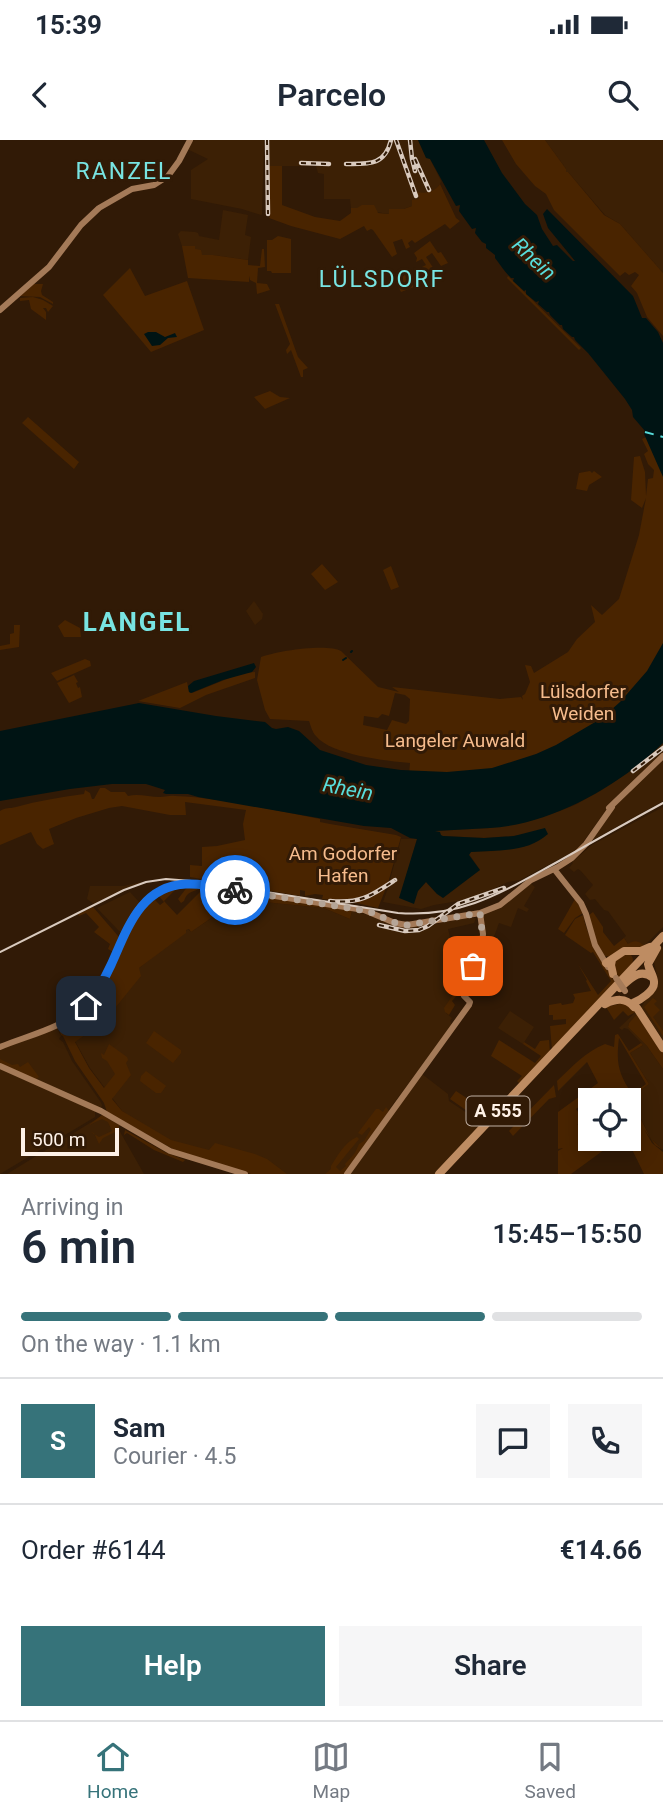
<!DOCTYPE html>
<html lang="en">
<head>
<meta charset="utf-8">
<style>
	:root { --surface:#fff; --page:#f6f6f7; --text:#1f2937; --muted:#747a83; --line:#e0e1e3; --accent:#36737a }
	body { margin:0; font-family:Roboto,sans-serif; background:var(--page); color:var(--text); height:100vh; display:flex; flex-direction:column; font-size:26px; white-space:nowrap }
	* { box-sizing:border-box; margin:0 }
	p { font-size:23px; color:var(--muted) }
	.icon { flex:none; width:38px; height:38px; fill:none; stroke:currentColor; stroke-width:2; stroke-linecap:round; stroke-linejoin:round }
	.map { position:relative; height:1034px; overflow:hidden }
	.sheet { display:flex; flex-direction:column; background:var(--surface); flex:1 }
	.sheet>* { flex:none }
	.controls { position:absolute; left:578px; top:948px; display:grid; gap:14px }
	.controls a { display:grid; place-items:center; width:63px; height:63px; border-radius:0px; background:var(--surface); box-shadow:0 4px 18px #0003; font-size:35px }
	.scale { position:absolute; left:21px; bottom:18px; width:98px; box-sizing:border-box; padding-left:7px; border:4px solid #fef1e7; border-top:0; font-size:19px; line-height:24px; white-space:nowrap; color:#fef1e7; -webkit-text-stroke:5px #311a06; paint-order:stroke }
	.pin { position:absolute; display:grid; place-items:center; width:60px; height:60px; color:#fff; margin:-30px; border-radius:14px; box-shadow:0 4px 10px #0006 }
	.courier { position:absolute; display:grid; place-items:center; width:70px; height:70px; margin:-35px; border:5px solid #1a73e8; border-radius:50%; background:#fff; color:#222; box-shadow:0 2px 9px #0007 }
	.summary em { font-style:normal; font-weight:600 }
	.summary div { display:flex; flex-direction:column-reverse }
	.summary { display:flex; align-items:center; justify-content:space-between; height:119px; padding:0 21px }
	h1 { font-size:46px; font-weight:600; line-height:52px }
	.bar { display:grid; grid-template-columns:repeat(4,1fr); gap:10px 7px; align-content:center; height:84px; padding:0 21px }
	.bar i { height:9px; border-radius:5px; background:var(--line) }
	.bar .active { background:var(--accent) }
	.bar p { grid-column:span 4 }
	.line { display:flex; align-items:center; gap:18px; padding:0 21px; border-top:2px solid var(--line) }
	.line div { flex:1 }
	.round { display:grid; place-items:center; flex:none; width:74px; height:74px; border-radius:0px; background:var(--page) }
	.action { display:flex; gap:14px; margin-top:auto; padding:14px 21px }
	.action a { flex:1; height:80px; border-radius:0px; background:var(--accent); color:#fff; font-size:28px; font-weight:600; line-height:80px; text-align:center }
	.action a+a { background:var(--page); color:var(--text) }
	.status { display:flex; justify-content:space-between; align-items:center; height:49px; padding:0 35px; background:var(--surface); direction:ltr }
	.status svg { height:19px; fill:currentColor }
	header { display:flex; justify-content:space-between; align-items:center; height:91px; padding:0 21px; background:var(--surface); font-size:32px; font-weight:600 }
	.tabs { display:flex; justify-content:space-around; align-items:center; height:98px; border-top:2px solid var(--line); background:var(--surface); font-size:19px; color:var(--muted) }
	.tabs a { display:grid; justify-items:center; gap:4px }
	.tabs .active { color:var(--accent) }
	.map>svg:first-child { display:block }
	.built { fill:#3c2005 }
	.green { fill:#492400; fill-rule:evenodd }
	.water { fill:#001414 }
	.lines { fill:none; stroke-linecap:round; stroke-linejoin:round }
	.stream { stroke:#001414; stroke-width:2 }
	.ferry { stroke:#58dcda; stroke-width:2; stroke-dasharray:9 7; stroke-linecap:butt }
	.major { stroke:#a47a58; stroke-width:6 }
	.highway { stroke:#be8c62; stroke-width:8 }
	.tram { stroke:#d9cabe; stroke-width:2 }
	.rail-casing { stroke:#d9cabe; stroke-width:4.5 }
	.rail { stroke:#311a06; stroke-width:2; stroke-dasharray:5; stroke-linecap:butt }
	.major-bridge { stroke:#a47a58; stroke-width:6 }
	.done { stroke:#b6a698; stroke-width:7; stroke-dasharray:0 12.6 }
	.route { stroke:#1a73e8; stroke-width:9 }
	.labels { text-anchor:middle; stroke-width:6; stroke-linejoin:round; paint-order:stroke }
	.shield { fill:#311a06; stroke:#c0b0a4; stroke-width:2 }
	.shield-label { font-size:18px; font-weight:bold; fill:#fef1e7 }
	.park-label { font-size:19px; fill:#f6bc8d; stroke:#311a06 }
	.water-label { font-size:21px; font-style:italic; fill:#58dcda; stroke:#311a06 }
	.quarter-label { font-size:23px; letter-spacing:2px; fill:#78e4e2; stroke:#311a06 }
	.district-label { font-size:26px; font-weight:bold; letter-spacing:2px; fill:#78e4e2; stroke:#311a06 }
</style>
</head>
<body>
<div class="status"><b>15:39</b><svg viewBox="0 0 49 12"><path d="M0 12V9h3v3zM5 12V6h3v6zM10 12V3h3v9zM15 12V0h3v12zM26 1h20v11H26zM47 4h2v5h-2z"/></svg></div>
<header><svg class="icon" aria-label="back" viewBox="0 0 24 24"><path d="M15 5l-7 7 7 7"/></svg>Parcelo<svg class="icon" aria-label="search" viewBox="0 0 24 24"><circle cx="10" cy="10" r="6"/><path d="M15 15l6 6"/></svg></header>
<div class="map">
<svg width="663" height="1034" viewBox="0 0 663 1034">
	<rect width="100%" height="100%" fill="#311a06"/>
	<path class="built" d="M192,0H264L262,74L261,75L242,69L191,59V30L208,19L187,9Z
		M269,0H418L426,17L430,19L441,41L440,44L436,50L425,54L412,66L404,69H390L389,74L351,68L350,59H324V34L318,33L316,26H269Z
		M545,0H663V133L620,84L605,75L568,32H566V29Z
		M223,70L248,75L245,95L251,97L248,120L213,115H201L195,110V106H182L178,94L181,91L195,92L198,93L199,96L219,100Z
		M254,461L263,474L262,479L255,485L246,471Z
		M663,603V614L615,658L578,709L520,740L508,742L487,752L464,760L434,765L421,769L383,762L388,748L392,743L390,740L401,699H417L400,758L418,751L426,742L437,754L480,730L469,714L471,712L494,711L523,695L485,698L442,696L425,689V687L435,691L490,688L525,682L560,671L575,665L602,650L639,624Z
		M663,618V661L591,701L615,665Z
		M663,667V787L647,803L648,806L647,807L628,804L624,798L626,796L608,771L604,770L595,759L590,760L585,754L593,745L581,731L578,729L574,732L569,728L573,723L572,722L592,705Z
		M141,742V743L130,747L94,764L87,759L90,746H124Z
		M530,743L535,747L524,766L529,769L527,772L518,768L511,787L499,783L478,840L476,839L474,841L470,838L482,810V775Z
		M130,752L140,763L122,792L119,791L97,768Z
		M245,760L324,768L350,779L352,771L421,787L467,778H476L474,783L448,789L462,847L446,868V873L452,878L450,881L452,885L341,1034H279L168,1003L122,971L90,928L75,901L95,888L139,828L188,789L191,792L227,767L236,762Z
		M663,807V900L643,870L629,883L628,887L647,906L663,929V1010L651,999L630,957L649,944L630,913L643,905L628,889L624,888L622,890L619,888L642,866L658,840L653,817Z
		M510,871L534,887L523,904L498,888Z
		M57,888L61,896L59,899L63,902L72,921L100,961L102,965L101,969L0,924V909Z
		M0,929L95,971V977L0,1034Z
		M422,934L448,954L449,961L482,983L436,1034H350Z
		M103,975L119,990L144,1034H7Z"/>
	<path class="green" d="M502,0H545L566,29V32H568L604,75L620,84L663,133V196L647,177L637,153L631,146L639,135L635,132L629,135L625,132L620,136L554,70L546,54L535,46L516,24Z
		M269,26H282V65L315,77L340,81L351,73V68H357L362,65H374L378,73L389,74V69H404L412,66V60L419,59L417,52C427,54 434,52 440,44L456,78L460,81L450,89L445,84L415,103L412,100L408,103L410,107L406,109L402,99L393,102L397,114L392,117L373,90L371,89L367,91L364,86L340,99L291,86L269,78L270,76Z
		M278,96L291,99V133H272L271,131H267V100H272Z
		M430,101L438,113L441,112L448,123L441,126L432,113L426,117L434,129L420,131L422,127L426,125L422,119L416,122L417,118L414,113Z
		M182,106H195V109L201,110L202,115H213L248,120V125L260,126L262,109H264L265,127L258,128L257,143L267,144L270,150L257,154L256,143L250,140L249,136V142L188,138Z
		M130,128L145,156L187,141L204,190L151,212L103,155Z
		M405,135H409L414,147L401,152L395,140Z
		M508,136L581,208L579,210L507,138Z
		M34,144H43L41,151L42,155L53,162V164L40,157L19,156Z
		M33,157L43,160L53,166L48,172L46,168H43L46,172V180L31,169L29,160L20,161V158Z
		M275,164H279L298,217L308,228L303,230V237H301L291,210L287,214L286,210L290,204Z
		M270,251L280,257L290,258L265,269L254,257Z
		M28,277L79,322L74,329L22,283Z
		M663,289V555L561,628L409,635L410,623C387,621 331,615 316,596C312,592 311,586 309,581L270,579L265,570L257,540L261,517C276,511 328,503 341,511L378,547L399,552L392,547L500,559L521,557L523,560L522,556L525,554L530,542L525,525L531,526L534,533L568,512L577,499L595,482L591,465L602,475L619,459L639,395L646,358L642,368L631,360L634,317L640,316L645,332L646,356L648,339L653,338L654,330L648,324L644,314L648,311L642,299ZM395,553L405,555L410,559L409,581L406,584L392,580L387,590L363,585L364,576L378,578L382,574L389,576Z
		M590,331L592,333L594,331L602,337L589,345L587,351L576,349L579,333Z
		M322,424L338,442L325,450L311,434Z
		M391,426L399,447L391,450L383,430Z
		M65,480L80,488L81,497H64L58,486Z
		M14,485H20L19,507L0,510V506L10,504V494L14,493Z
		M85,519L90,521L91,526L57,541L51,533Z
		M255,532V538L206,555L180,568L138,561L187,542L189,552L192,553L242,533Z
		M74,535L78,542L76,543L78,548L80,547L82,557L69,563L57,543Z
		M100,648H105L111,652H125L128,656C138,653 149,657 160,657C164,657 170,655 175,656C224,658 273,670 320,679V682L330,684L396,695L401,697L388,743L378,768L348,761L322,759L323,755L315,754L305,756V751L300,750V756L190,737V725L202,726V707L217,706L245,700L243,684L246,670L185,662L186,675H170L122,666L109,668L76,678L49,689L54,704L43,709L37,704L31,692L0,705V671C6,667 9,669 16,667C38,661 60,657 84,654L85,650L90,653L92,659H94Z
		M179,746L164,761L177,775L203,749L202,748C193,752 187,751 184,761L181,763L178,759L188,746H206L352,771L350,779L324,768L245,760L236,762L227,767L191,792L189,789L186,790V793L139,828L141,836L111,873L95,888L75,902L89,928L104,948L115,934L107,921L102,918L101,913L104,915L109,904L127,917L128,920L126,923L131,935L112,959L122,971L171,1000L209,1010L215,1003L255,1014L267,1019L287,1034H251L180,1013L107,972L104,963L75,921L63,896L61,895L58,886L88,866L117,814L108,809L110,804L94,792L99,787L86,773L79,776L78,774L93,767L119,797L117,812L140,771L153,758L160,765L164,762L157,754Z
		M575,759L583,773L575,778L564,793L558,789Z
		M593,772L603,787V792L614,806L624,798L628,804C635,799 640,801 645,807L612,817L605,816L597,804L589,775Z
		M583,775C588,800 602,821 615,842L552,910L550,886L566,884V879L553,880V875H549V865L561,863L562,865L573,863L575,858L573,854L591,851L586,841L587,840L578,824L598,855L611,841L593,812L591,813L565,795L575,779Z
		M481,795V802L461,851L452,861L455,865L449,875L445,872L444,868L457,849L456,846L450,842L456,834L453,809L468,811L473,796Z
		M629,813C640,822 625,832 619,839L614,831L615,819Z
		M653,858L657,861L654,864L660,870L653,877L663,891V896L644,867Z
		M627,862L636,872L628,876L623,871L614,880L606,867Z
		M638,873L663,910V929L647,906L628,887L629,883Z
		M154,891L181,910V913L173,923L146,903Z
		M618,894L629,911L641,903L643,905L630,913L649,944L630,958L651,999L663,1010L655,1005L644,989L652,1003L663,1012V1034H644L627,999H628V961H600L597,954L576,969L583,979L577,985H582L594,1009L609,999H619L571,1034H558V1011L563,1008L558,1009V972L598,943L587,922L558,951L557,941C572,927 585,912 605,904L614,907L615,895ZM619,898L646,944L632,954C618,933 616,923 619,898Z
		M499,900L535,923L541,916L523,904L524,902L535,909L540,901L549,900L550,913L520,944L517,941L522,936L491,916Z
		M0,919L12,925L18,924L20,927L28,922L39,937L35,940L0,924Z
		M146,931L165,945L166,946L161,953H156L140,941L141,936Z
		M554,945L556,957L549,959L513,996L509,991Z
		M456,951L471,961L475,967L477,965L490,974L483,982L450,959Z
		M386,967L389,971L344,1034H325L331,1029V1026C338,1015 345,1002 357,997L359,999L336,1027L340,1031L346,1026L345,1024L355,1013L359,1004L364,1001L371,989L369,987L362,995L358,993L376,969H379L383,972Z
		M102,975L121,986H119V990L103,998L99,1004L94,993L91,992L99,997L112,991L108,982L102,979L89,985Z
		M125,990L165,1012L185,1020L183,1022L154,1010L127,993L124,995Z"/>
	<path class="water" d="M418,0H484L502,33L525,64L537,75L542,89L553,106L557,105L573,121H575L548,88L543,74L547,69L633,156L642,178H646L658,192L663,203V337L644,294L645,291L633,277L632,270L625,259L588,213L575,200L574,197H572L563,189L562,185H560L550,175L549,172H547L538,164L539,161L536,162L526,154V150L524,151L513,141L514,138H511C505,132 501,126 495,118V115L486,108V104L482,102L475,93L476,88L472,89L459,71L460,65L456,66L430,19L426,18Z
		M148,192H156L165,197L175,193L177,197L168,198L160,205L152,206L144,194Z
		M663,503V603C621,645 550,685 490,688C472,689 453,690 435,691L440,692L441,695L443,696L484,698L514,696L545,688L548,694C527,713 497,710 471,712L469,715L480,730L443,758L437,754L426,742L418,751L414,764L399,758L417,699L410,698L391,688L364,686L198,657L188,654H166L163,653L165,650L146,644H112L70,649L0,661V591L139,563L216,576L265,582L272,588L276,589L288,587L299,591L320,610L366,625L401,630L447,632L492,628L536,614L556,605L602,578L620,562L647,531Z
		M254,523L256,527L252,532L223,540L191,553L189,552L188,546L194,541Z"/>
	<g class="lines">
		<path class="stream" d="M351,512L352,511
			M343,520L346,518"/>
		<path class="ferry" d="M645,292L663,297"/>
		<path class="major" d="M0,170L49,127L81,85L99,68L132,49L154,45L168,36L179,21L190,0
			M609,668L663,616
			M554,729L581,763L586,774L595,805L608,827
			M0,907C29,895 64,888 87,865C131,819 115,737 205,745L364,770L395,783L407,785L480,773L500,765L531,740L558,727L572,718L586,704L612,667
			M0,926L101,971L170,1011L245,1034
			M347,1034L469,865L470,862L464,856L462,852L482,805L483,794L480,773"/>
		<path class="highway" d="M612,820L611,825L613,834
			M606,823L624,811H641L650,807
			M620,848C630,839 640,827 653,838
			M633,863C640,860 655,851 654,842C654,836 649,830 648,824L657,808
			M605,864C616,859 625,857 634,867
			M637,868L663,908
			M439,1034L663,796"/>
		<path class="tram" d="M0,812L124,750L146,742L166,739L204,742L398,773C464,778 504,751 559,721C594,701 628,682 663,663"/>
		<g class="rail-casing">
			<path id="rail" d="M267,0L268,74
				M396,0L416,56
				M410,0L412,19L415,31
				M415,19L429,50
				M301,23L329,24
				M346,24C368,24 385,26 391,0
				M633,631L663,608
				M330,761C360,764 371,756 395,740
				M379,785L405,791L419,790L428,786L458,764L504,748"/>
		</g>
		<use href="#rail" class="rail"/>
		<path class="major-bridge" d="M616,838L625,851"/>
	</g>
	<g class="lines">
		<path class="done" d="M235,750L368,771L396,783L407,785L480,773L483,800L473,826"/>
		<path class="route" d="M86,866C97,854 104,840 111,825C127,790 140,746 186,744C202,743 219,747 235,750"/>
	</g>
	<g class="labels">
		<rect class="shield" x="466.5" y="956.5" width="63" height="29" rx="5"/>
		<g class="shield-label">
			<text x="498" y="977">A 555</text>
		</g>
		<g class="park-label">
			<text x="583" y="558">Lülsdorfer<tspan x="583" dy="22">Weiden</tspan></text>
			<text x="455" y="607">Langeler Auwald</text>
			<text x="343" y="720">Am Godorfer<tspan x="343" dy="22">Hafen</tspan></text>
		</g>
		<g class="water-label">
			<text transform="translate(534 119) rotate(43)" y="7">Rhein</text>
			<text transform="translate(348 649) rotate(11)" y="7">Rhein</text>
		</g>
		<g class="quarter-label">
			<text x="124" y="39">RANZEL</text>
			<text x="382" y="147">LÜLSDORF</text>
		</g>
		<g class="district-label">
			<text x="137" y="491">LANGEL</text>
		</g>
	</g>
</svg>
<div class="controls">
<a><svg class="icon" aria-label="locate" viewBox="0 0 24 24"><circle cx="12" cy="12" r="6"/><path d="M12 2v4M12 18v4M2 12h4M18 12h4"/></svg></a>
</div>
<div class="scale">500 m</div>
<div class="pin" style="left:473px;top:826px;background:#ea580c"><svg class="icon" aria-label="bag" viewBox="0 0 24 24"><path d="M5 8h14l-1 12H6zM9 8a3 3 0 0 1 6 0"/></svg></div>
<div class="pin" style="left:86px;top:866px;background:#1f2937"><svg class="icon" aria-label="home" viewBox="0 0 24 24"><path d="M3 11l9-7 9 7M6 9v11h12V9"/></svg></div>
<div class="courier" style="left:235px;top:750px"><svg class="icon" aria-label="bike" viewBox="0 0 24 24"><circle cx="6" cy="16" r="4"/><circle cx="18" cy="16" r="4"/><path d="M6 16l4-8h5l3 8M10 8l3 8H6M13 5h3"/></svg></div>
</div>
<section class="sheet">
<div class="summary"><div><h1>6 min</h1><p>Arriving in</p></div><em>15:45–15:50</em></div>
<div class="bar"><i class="active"></i><i class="active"></i><i class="active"></i><i></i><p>On the way · 1.1 km</p></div>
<div class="line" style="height:126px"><b class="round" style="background:var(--accent);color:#fff">S</b><div><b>Sam</b><p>Courier · 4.5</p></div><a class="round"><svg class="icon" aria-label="chat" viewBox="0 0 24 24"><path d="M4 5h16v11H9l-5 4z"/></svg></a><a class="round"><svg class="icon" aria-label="phone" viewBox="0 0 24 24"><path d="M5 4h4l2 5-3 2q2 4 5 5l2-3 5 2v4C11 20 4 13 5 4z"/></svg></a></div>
<div class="line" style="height:91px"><div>Order #6144</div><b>€14.66</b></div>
<div class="action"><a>Help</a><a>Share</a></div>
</section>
<nav class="tabs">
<a class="active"><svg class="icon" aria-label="home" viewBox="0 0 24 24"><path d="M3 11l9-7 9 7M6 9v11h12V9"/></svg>Home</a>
<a><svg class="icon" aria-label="map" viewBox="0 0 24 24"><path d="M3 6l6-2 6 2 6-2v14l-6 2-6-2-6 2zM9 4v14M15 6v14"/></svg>Map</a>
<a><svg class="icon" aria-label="saved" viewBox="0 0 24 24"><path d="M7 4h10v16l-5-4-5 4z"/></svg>Saved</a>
</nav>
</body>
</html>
